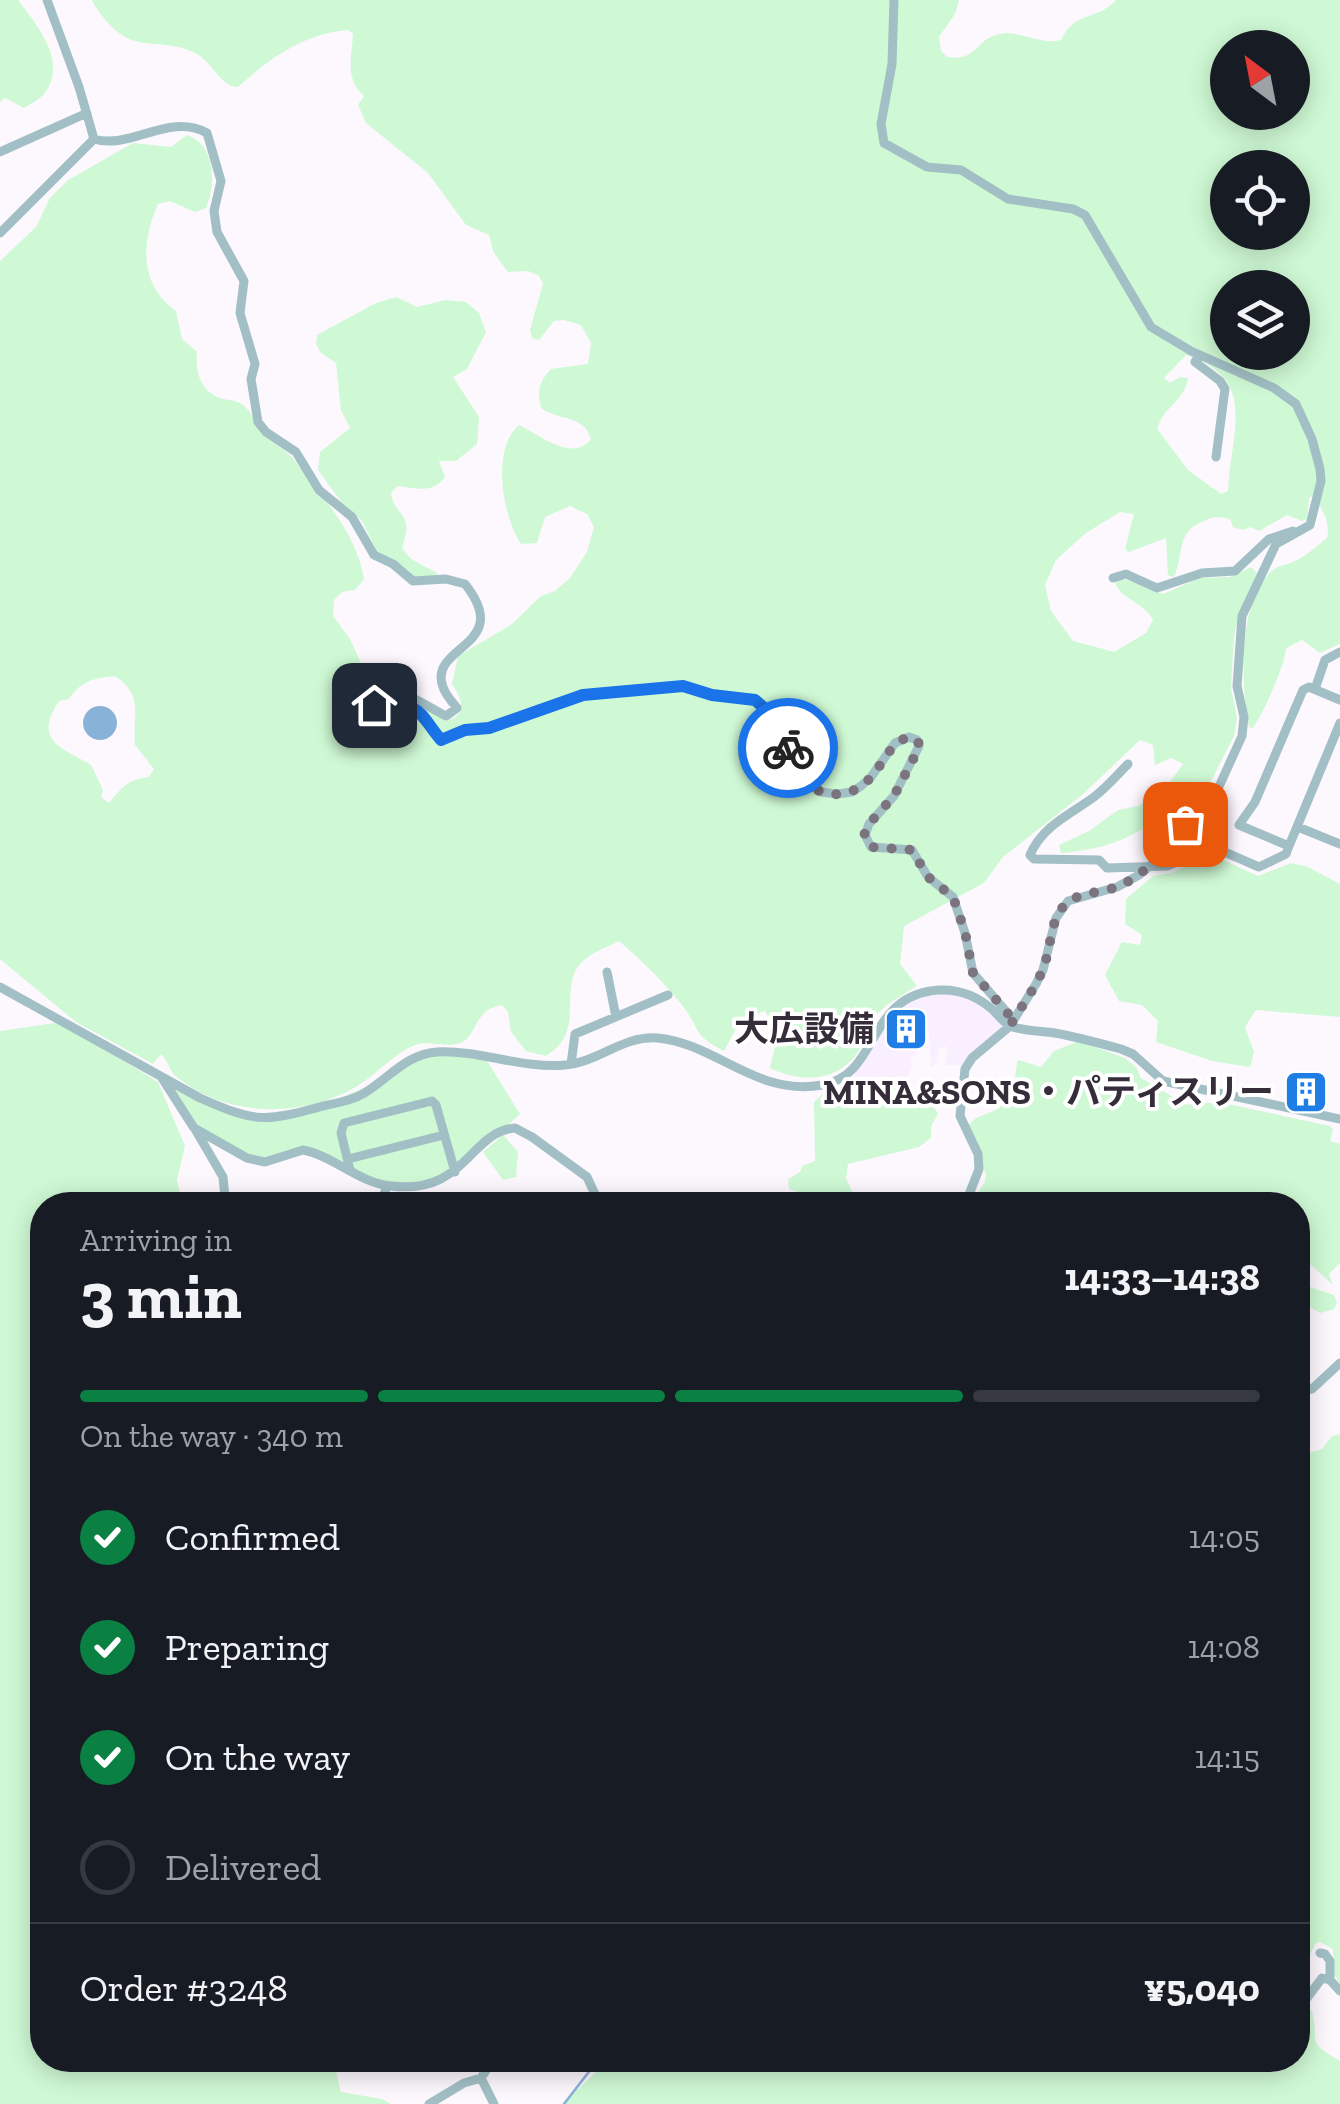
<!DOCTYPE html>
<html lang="en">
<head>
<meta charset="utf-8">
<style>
	:root { --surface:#171b24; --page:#20242c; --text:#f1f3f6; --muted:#9ea1a6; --line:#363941; --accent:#0b8043 }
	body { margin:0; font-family:"Zilla Slab","Noto Sans JP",serif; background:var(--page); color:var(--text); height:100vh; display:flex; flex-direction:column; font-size:38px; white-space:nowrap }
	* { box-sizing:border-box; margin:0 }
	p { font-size:32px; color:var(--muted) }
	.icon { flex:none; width:55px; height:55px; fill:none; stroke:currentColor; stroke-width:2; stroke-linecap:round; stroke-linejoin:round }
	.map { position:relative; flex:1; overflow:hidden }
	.details { position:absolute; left:30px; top:1192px; width:1280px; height:880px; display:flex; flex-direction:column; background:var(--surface); border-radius:40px; box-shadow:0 5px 25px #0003 }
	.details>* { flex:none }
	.needle { width:65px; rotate:328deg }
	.buttons { position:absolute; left:1210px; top:30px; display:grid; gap:20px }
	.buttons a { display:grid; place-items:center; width:100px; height:100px; border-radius:50%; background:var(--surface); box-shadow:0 5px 25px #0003; font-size:50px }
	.pin { position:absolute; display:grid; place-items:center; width:85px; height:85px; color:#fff; margin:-42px; border-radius:20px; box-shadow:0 5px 15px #0006 }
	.courier { position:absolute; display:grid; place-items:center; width:100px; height:100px; margin:-50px; border:8px solid #1a73e8; border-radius:50%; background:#fff; color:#222; box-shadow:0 2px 12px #0007 }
	.headline em { font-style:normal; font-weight:700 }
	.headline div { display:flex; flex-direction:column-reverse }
	.headline { display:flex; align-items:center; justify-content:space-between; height:170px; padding:0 50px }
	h1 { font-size:65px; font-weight:700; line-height:75px }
	.bar { display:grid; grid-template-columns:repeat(4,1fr); gap:15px 10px; align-content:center; height:120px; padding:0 50px }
	.bar i { height:12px; border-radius:8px; background:var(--line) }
	.bar .active { background:var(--accent) }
	.bar p { grid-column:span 4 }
	.line { display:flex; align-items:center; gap:25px; padding:0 50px; border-top:2px solid var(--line) }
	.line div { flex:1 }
	ol { padding:0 50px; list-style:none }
	li { display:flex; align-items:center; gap:30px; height:110px }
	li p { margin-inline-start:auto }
	li .icon { padding:10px; border-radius:50%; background:var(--accent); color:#fff; stroke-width:4 }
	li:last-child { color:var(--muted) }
	li i { width:55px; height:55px; border:5px solid var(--line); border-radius:50% }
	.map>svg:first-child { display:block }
	.built { fill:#f9effe }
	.green { fill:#cff9d4; fill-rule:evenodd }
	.water { fill:#89b2d9 }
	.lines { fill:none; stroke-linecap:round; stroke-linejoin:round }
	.stream { stroke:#89b2d9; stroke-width:2.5 }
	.street { stroke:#a2bfc5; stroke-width:9 }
	.done { stroke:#7b747e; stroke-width:10; stroke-dasharray:0 18 }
	.route { stroke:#1a73e8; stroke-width:12 }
	.labels { text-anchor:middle; stroke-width:8; stroke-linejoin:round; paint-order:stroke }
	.poi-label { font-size:35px; font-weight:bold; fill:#352d39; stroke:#fff; text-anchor:end }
</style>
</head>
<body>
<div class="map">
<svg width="1340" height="2104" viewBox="0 0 1340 2104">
	<rect width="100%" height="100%" fill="#fcf8fe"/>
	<path class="built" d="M933,992L972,995L1005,1025L963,1065H946L947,1046L938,1049L936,1064L931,1067L929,1029L915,1045L918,1050L911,1057L912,1067L907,1078L900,1075L893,1083L881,1076L863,1080L854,1076L880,1035L904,1007Z"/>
	<path class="green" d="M0,0H18C37,25 69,62 44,94C40,99 30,104 24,108L5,98L0,102Z
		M92,0H959L955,14L939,37L941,51L947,57C976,62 975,41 996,35C1018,28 1040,46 1061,40C1076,9 1096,22 1116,0H1340V644L1320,653L1302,640L1286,648C1286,663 1262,717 1252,729L1249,727C1241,689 1237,599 1273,570C1279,565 1287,565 1295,561C1306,556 1317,546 1327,538C1331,524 1322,506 1312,496L1309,498L1307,519L1302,521L1287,515L1259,531L1250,527L1243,530L1233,527L1230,519C1215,516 1212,517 1200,523C1176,533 1184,556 1174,577L1168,575L1166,538L1129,552L1125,549L1134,514L1120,512L1086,533L1056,560L1045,585L1051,611L1073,641L1114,652L1146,633L1153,620C1144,602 1121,600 1115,582C1129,574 1148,590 1163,594L1200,578L1230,577L1251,567L1257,573L1238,616L1234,637L1231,688L1237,718L1234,736L1208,787L1188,804L1173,826L1161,831L1147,826C1119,844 1094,850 1061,853L1059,845L1089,831L1118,810L1138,806L1162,793L1183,764L1171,758L1155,765L1153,745L1140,740L1082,795L1003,857L984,883L904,926L900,964L917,986C904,994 889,1002 878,1013C868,1025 865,1042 856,1055C835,1083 798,1082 770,1068L778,1033L765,1011L741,1019L724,1051C691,1034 702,1031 682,1005C663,981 642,961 619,941C608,947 592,952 583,961C556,986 588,1031 546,1056L526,1051L511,1032L508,1012L502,1005C473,1009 478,1037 460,1043C446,1048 429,1040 415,1045C391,1055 375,1077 352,1089C299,1118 227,1117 178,1078C170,1073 169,1062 161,1054L153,1064L76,1022L0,959V261L36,227L50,198L68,180L133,143L171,147L187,135C216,144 216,185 206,208L195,212L170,201L158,204C141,242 139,285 176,311L182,339L197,352C195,371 200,391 220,398C229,401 235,399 243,405C253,412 256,428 266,437C274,444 283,448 291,456C320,494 356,531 364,579L355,590L342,592L334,600L333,616L350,639L373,690L382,697L418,705L446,721C468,715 463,700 452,684L458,656L511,625L541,596L555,591L570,578L587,552L594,527L587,514L570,506L545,517L537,543L521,544C502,515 491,449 519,425C540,435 573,463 591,439C584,414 558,421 541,408C537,390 539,382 551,369L588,364L591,343L581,325L564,320L554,321L539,340L532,338L530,330L543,284L539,276L528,271L508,272L494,253L489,235L466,225L428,173L366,123L358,105L364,96C344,78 352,57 353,34L348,30C304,33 269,59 238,87C221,87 212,62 197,54C164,36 136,54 110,25C103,17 96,9 92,0ZM1228,48H1292V112H1228ZM1228,168H1292V232H1228ZM1228,288H1292V352H1228ZM1186,355C1260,379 1230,433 1228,491L1221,494L1188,470L1158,430C1159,409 1185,402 1188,378L1180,377L1170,383L1164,378ZM115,676C145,696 132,714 135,745L154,769L149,777C126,780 122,788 109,803L101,797L103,790L91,765C63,748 32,742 59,701L69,699C81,681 94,678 115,676Z
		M396,297L417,307L445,300L466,302L479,313L486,332L467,369L453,377L479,417L477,444L456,461H439L445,477C433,494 416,488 398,486L391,492C394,519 415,509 402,548L411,559L437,573L436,577H413L377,552L362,521L342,503L318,470L320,452L350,428L341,410L336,363L321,353L316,344L317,335L376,303Z
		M1204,857L1219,858L1258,876L1291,863L1308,867L1340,884V1017L1256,1010L1245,1027L1254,1052L1250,1067L1212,1061L1156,1042L1158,1021L1142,1005L1119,1001L1105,975L1122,942L1140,945L1142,935L1125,924L1126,899L1153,876L1172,873Z
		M55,1023L79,1033L158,1082L185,1146L177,1180L183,1205H42V2060H333L341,2092L382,2099L391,2104H0V1031Z
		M1079,1041L1125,1058L1137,1068L1141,1078L1187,1105L1200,1102L1233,1105L1330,1126L1333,1129L1330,1141L1340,1144V1263L1329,1274L1333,1285L1309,1263L1298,1283L1334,1295L1337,1303L1334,1309L1320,1313L1305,1304L1298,1314V1205H969L985,1182L986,1175L968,1126C978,1110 1002,1117 1012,1092C1016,1082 1015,1069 1018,1060L1041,1067L1054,1051Z
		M437,1052L484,1056L520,1114C481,1148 440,1195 384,1183C357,1177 329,1159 304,1148L268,1161L244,1154L193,1124L163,1080L255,1118H294L384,1079L409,1060Z
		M864,1082L874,1087L897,1086L906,1097L928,1098L938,1114L931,1126V1138L919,1147L848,1164L846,1178L857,1203L863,1205H798L802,1201L801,1193L789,1189L788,1179L800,1172L802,1166L815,1161L814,1102L824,1093Z
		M503,1135L518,1152L516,1177L503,1180L483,1152Z
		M1340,1434V1984L1334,1974L1333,1949L1320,1942L1315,1944L1298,1982V2004L1312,2011C1320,2044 1304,2040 1340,2061V2104H562L609,2060H1298V1456L1322,1449L1332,1436Z"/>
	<path class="water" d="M83 723a17 17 0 1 1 34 0a17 17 0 1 1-34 0Z"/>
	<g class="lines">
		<path class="stream" d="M564,2104L598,2060"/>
		<path class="street" d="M47,0L79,87L94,139
			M894,0L892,64L881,124L884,143L927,167L961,170L1008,199L1073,209L1085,215L1151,327L1191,351L1274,388L1296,404L1312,439L1320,469L1321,481L1310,525L1276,544L1242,616L1237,686L1244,717L1242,736L1217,791L1155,862L1139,875L1117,887L1068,901L1056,918L1043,970L1036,984L1010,1026L972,1058L965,1069L960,1116L978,1154L979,1169L965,1205
			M94,139C131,150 169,112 207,133L221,181L214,211L217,232L244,281L240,313L255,364L251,379L258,422L266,432L296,452L319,490L352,517L374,555L393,564L413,581L446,579L465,584C515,647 427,645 443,687C445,694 452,702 457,708L446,716C425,706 397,682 373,697L375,707L383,710C420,698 420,716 441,740L465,731L489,728L583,695L683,686L712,695L755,700L770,713L808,784L821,792L837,794L852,792L861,786L871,777L895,743L909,737L917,740L919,746L894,796L869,824L865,835L871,847L912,850L928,877L953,897L965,933L973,973L1010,1016V1026
			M0,152L87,113
			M0,233L94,139
			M1199,355L1195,362L1220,381L1225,389L1216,457
			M1113,578L1126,574L1157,588L1202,573L1235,571L1269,539L1293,531
			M1315,689L1325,660L1340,652
			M1340,700L1309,687L1303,690L1255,802L1239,825L1289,846L1340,723
			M1128,764C1117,775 1107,787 1094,797C1071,814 1042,826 1030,855L1034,859L1099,860L1107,868L1167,866L1213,847L1259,867L1286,854L1289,846
			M1298,827L1340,844
			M607,972L616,1017
			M0,987L200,1098C256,1123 265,1122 323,1106C337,1103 354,1100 366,1092C390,1077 407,1054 437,1052C480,1050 523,1069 565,1065C599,1062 623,1035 658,1038C717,1044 757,1097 822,1085C881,1075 865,995 939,990C960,989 978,996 994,1011C998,1015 1004,1023 1010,1026C1023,1031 1042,1031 1055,1033C1077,1037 1099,1043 1121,1049L1133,1054L1163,1081L1340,1119
			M571,1064L575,1034L668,995
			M162,1078L194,1128L247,1158L265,1162L303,1150C334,1156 359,1183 391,1186C466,1195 469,1132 515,1128L532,1137L587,1177L600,1205
			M195,1129L223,1177L225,1198
			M348,1159L444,1135
			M350,1170L341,1133L344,1123L432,1101L436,1105L455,1172
			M380,1205L387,1186
			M1298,1391L1312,1389L1340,1363
			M1320,1953L1325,1954L1330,1961V1980
			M1304,2002L1322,1978L1330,1980L1340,1991
			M493,2060L481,2078L494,2104
			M429,2104L464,2083L481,2078"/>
	</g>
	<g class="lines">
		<path class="done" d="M788,748C793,759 798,774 807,783C827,801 855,796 871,777C884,763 889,744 908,737L917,740L920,746L894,796L869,824L864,835L871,847L912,850L928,877L953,897L965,932L973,973L1010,1016V1026C1024,1001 1043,980 1048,951C1052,934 1053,914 1068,902C1081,892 1103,893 1119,886C1148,874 1165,848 1185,824"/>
		<path class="route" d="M374,705L383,710C419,698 420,715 441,740L465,730L489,728L583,695L683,686L712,695L755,700L770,713L788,748"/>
	</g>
	<defs>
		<g id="building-square" transform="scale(2.25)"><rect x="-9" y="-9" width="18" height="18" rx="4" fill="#1f7de6" stroke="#fff"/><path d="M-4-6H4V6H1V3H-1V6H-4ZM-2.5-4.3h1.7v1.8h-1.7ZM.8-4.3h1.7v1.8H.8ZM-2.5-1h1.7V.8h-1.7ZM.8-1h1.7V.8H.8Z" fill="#fff"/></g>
	</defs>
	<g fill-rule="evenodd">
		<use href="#building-square" x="906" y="1029"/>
		<use href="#building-square" x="1306" y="1092"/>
	</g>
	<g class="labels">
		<g class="poi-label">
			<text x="874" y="1041">大広設備</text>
			<text x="1274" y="1104">MINA&amp;SONS・パティスリー</text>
		</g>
	</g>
</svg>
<div class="buttons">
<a><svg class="needle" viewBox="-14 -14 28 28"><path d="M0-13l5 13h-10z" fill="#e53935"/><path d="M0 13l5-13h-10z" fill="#9ea1a6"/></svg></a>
<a><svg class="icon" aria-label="locate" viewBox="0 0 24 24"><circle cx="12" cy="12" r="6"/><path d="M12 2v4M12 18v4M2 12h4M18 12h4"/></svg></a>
<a><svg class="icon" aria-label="layers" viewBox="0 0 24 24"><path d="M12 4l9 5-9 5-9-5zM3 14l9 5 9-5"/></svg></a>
</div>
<div class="pin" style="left:1185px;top:824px;background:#ea580c"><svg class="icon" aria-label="bag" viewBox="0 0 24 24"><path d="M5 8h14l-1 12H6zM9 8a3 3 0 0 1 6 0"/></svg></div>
<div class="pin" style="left:374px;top:705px;background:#1f2937"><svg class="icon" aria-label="home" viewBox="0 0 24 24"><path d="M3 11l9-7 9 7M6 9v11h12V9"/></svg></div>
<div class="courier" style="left:788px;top:748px"><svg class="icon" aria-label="bike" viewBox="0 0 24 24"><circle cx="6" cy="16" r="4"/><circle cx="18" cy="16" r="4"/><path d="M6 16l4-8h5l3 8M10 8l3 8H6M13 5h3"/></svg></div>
<section class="details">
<div class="headline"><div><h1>3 min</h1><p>Arriving in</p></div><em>14:33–14:38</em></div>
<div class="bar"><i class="active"></i><i class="active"></i><i class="active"></i><i></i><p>On the way · 340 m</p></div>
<ol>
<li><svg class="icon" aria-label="check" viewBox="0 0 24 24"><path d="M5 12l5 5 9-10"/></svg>Confirmed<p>14:05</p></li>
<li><svg class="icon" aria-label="check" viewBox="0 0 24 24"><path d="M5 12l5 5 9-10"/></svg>Preparing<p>14:08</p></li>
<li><svg class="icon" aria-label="check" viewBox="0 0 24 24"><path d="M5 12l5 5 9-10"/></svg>On the way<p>14:15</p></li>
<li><i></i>Delivered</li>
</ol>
<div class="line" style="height:130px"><div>Order #3248</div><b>¥5,040</b></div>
</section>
</div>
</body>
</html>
